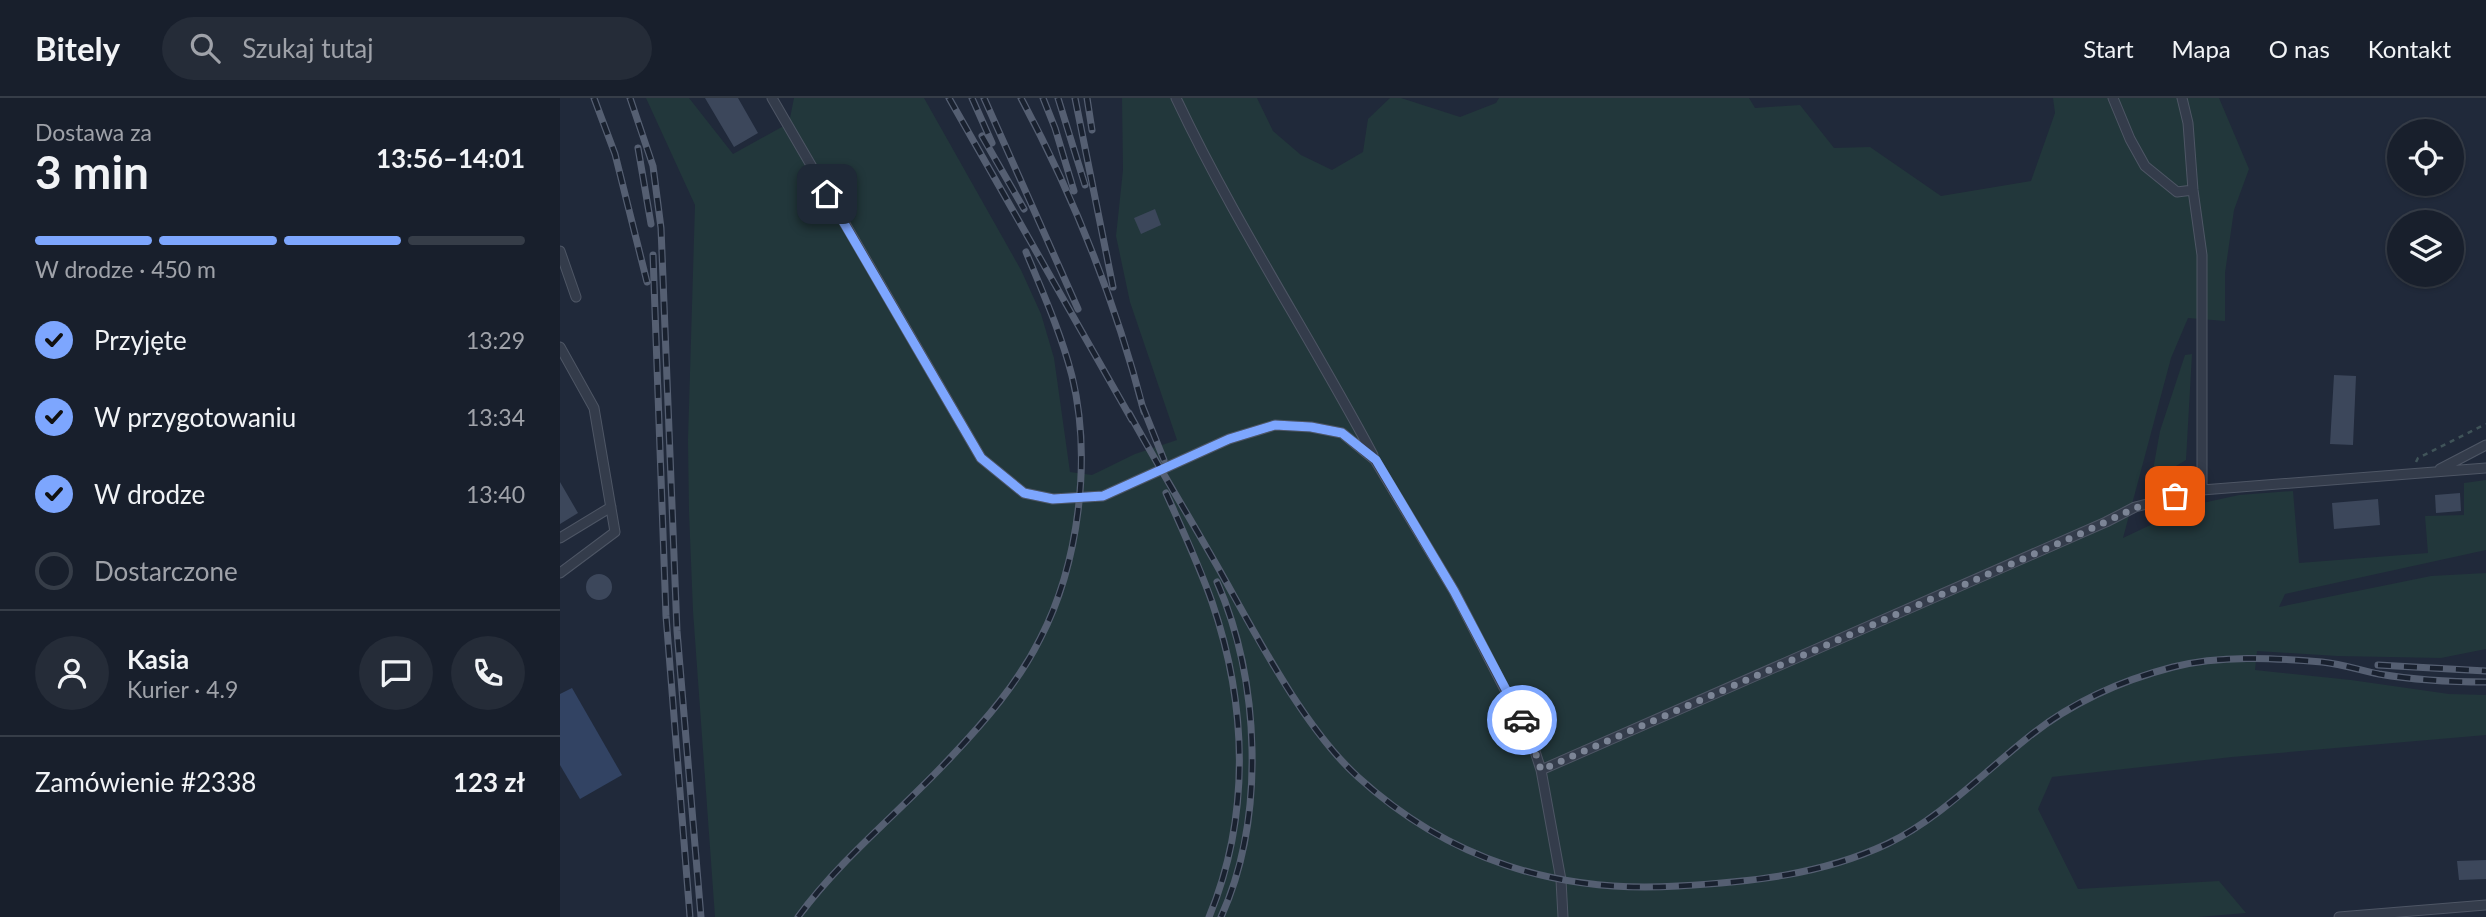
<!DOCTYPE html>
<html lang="pl">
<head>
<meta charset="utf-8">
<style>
	:root { --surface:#181f2c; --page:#252c38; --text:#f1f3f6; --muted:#9fa2a9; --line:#363d48; --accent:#7da6fe }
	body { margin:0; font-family:Lato,sans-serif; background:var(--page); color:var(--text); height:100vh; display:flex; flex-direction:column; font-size:26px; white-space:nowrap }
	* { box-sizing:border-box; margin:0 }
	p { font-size:23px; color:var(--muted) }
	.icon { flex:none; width:38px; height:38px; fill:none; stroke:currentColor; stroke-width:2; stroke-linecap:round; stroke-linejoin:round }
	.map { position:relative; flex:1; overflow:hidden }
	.drawer { display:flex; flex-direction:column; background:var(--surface); width:560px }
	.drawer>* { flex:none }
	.buttons { position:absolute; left:1827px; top:21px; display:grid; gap:14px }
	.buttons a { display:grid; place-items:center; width:77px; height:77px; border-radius:50%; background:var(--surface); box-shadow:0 2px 5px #0004,0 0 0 2px var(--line); font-size:35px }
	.pin { position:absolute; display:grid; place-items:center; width:60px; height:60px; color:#fff; margin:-30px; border-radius:14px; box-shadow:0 4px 10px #0006 }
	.courier { position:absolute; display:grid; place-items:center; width:70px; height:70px; margin:-35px; border:5px solid #7da6fe; border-radius:50%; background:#fff; color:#222; box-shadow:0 2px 9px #0007 }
	.summary em { font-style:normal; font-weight:700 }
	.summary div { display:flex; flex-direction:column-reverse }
	.summary { display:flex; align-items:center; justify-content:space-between; height:119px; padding:0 35px }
	h1 { font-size:46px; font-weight:700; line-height:52px }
	.bar { display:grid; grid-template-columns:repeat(4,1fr); gap:10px 7px; align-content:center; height:84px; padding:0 35px }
	.bar i { height:9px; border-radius:5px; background:var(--line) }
	.bar .current { background:var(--accent) }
	.bar p { grid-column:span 4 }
	.line { display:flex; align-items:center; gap:18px; padding:0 35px; border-top:2px solid var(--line) }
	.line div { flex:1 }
	.round { display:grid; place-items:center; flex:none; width:74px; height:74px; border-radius:37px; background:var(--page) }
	ol { padding:0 35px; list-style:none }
	li { display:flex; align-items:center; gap:21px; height:77px }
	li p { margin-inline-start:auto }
	li .icon { padding:7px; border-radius:50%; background:var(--accent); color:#111; stroke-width:4 }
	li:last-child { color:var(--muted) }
	li i { width:38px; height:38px; border:4px solid var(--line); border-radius:50% }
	header { display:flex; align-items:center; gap:42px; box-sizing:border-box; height:98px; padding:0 35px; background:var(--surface); border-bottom:2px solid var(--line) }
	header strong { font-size:33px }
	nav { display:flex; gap:38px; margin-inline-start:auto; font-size:24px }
	.search { width:490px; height:63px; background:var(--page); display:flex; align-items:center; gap:18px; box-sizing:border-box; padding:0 24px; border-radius:38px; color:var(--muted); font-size:26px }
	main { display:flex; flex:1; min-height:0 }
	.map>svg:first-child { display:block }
	.green { fill:#22373b }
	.water { fill:#324363 }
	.building { fill:#3c475b }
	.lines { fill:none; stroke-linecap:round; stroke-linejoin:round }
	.lane-casing { stroke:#4e5665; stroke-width:11 }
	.path { stroke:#405459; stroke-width:2.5; stroke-dasharray:5 5; stroke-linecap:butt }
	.lane { stroke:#343c4b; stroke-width:9 }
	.rail-casing { stroke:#555f72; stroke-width:7 }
	.rail { stroke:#19212f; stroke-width:4.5; stroke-dasharray:13; stroke-linecap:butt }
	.done { stroke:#7c8596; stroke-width:7; stroke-dasharray:0 12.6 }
	.route { stroke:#7da6fe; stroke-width:9 }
</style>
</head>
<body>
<header>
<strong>Bitely</strong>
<div class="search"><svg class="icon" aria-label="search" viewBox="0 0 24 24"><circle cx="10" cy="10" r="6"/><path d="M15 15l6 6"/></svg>Szukaj tutaj</div>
<nav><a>Start</a><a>Mapa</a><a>O nas</a><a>Kontakt</a></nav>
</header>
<main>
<section class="drawer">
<div class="summary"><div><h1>3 min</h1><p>Dostawa za</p></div><em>13:56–14:01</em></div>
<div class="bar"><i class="current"></i><i class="current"></i><i class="current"></i><i></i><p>W drodze · 450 m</p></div>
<ol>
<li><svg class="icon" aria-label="check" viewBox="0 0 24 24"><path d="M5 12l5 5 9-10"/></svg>Przyjęte<p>13:29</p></li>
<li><svg class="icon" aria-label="check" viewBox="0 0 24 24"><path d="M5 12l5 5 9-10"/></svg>W przygotowaniu<p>13:34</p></li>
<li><svg class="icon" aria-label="check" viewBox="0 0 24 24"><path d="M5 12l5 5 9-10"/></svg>W drodze<p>13:40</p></li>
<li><i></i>Dostarczone</li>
</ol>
<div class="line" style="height:126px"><a class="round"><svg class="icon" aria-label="person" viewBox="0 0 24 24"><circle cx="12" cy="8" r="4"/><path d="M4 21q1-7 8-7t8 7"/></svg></a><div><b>Kasia</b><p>Kurier · 4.9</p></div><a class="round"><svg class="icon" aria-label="chat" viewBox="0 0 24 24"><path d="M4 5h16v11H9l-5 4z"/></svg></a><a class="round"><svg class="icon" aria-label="phone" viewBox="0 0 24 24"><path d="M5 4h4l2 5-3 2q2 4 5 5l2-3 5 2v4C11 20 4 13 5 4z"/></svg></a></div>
<div class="line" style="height:91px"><div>Zamówienie #2338</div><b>123 zł</b></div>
</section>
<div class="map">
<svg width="1926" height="819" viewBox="0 0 1926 819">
	<rect width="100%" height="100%" fill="#20293a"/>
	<path class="green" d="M86,0H129L173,56L229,25L234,0H364L461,172L481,216L494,260L510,374L532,377L575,356L617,342L570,204L556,138L563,72L562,0H697L713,33L741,57L772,72L803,54L808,21L830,0H841L900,19L936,5L939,0H1189L1195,10L1240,7L1274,50L1310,49L1381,98L1471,83L1495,15L1493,0H1659L1689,71L1674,112L1665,175V223L1628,220L1611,260L1563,440L1601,422L1641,415L1638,406L1679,397L1733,393L1739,465L1868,455L1865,418L1904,417V385L1926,382V452L1725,496L1719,509L1871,478L1926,475V551L1881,560L1777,558L1697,553L1695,572L1791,582L1889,596L1926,597V637L1672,659L1492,679L1478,711L1518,791L1659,783L1686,815L1638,819H155L133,513L129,414L128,342L135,107Z
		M1632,256L1626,362L1591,383L1600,333L1625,257Z"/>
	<path class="water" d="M12,590L62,677L20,701L0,667V596Z"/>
	<path class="building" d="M145,0H178L198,35L174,49Z
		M595,111L601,127L581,136L574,120Z
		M1774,277L1796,278L1793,347L1770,346Z
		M0,384L18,415L0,426Z
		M1900,395L1901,413L1876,415L1875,397Z
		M1818,401L1820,427L1774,431L1772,405Z
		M26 489a13 13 0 1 1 26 0a13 13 0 1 1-26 0Z
		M1926,762V781L1899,782L1897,763Z"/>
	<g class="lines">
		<g class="lane-casing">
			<path id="lane" d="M212,0L421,360L464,395L493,401L543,398L669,341L715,327L751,329L782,335L815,362L894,493L972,644L981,672L1001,782L1003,819
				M616,0C674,123 749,237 813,357
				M1553,0L1570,41L1585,68L1617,94L1633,92
				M1622,0L1628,25L1633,92L1642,157V392
				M0,153L16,199
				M0,249L34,310L55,434L0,475
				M1880,371L1926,347
				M0,440L51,409
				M981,672L1546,424L1575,409L1642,392L1926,370
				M1779,819L1926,807"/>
		</g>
		<path class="path" d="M1856,364L1858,360L1926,326"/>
		<use href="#lane" class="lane"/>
		<g class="rail-casing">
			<path id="rail" d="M34,0L55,56L87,184
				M70,0L93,68L101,130L117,533L141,819
				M389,0L572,322
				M412,0L432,45
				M424,0L518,211
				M461,0C514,99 556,205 584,314
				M483,0L495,30L514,93
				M498,0L525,87
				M515,0L553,189
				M527,0L532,32
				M422,38L464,111
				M78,50L91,126
				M93,157L106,518L130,819
				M582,307L604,362
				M569,315C598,368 630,420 660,473C696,537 744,630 798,679C888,761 997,796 1118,788C1190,784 1261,777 1327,746C1379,721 1421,677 1466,641C1510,605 1559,583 1613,569C1660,557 1714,560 1762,564C1781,566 1800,572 1819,576C1854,582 1890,584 1926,584
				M606,395C622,431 639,467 652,504C687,606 691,718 649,819
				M657,484C700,582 706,720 661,819
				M1818,567L1926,573
				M238,819C282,759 341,713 391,659C425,623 458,585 480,541C519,466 532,360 512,278C501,235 483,195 466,154"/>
		</g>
		<use href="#rail" class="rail"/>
	</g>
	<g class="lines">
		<path class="done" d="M962,622L972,644L981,672L1522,435L1575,410L1615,398"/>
		<path class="route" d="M267,96L421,360L464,395L493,401L543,398L669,341L715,327L751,329L782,335L816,362L894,493L962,622"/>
	</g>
</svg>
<div class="buttons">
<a><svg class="icon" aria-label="locate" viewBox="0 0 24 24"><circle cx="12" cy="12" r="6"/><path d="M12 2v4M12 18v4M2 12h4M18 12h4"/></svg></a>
<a><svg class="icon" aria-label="layers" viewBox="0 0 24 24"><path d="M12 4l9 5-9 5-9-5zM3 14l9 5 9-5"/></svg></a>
</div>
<div class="pin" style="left:1615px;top:398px;background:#ea580c"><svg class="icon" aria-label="bag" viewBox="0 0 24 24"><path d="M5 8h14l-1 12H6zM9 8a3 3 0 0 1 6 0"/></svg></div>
<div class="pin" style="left:267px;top:96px;background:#1f2937"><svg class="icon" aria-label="home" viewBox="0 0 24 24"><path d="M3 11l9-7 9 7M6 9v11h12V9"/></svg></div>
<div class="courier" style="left:962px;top:622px"><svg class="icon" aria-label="car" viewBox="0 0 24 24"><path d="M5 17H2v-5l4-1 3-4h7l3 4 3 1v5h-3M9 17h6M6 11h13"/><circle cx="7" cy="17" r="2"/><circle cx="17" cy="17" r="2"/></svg></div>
</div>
</main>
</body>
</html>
